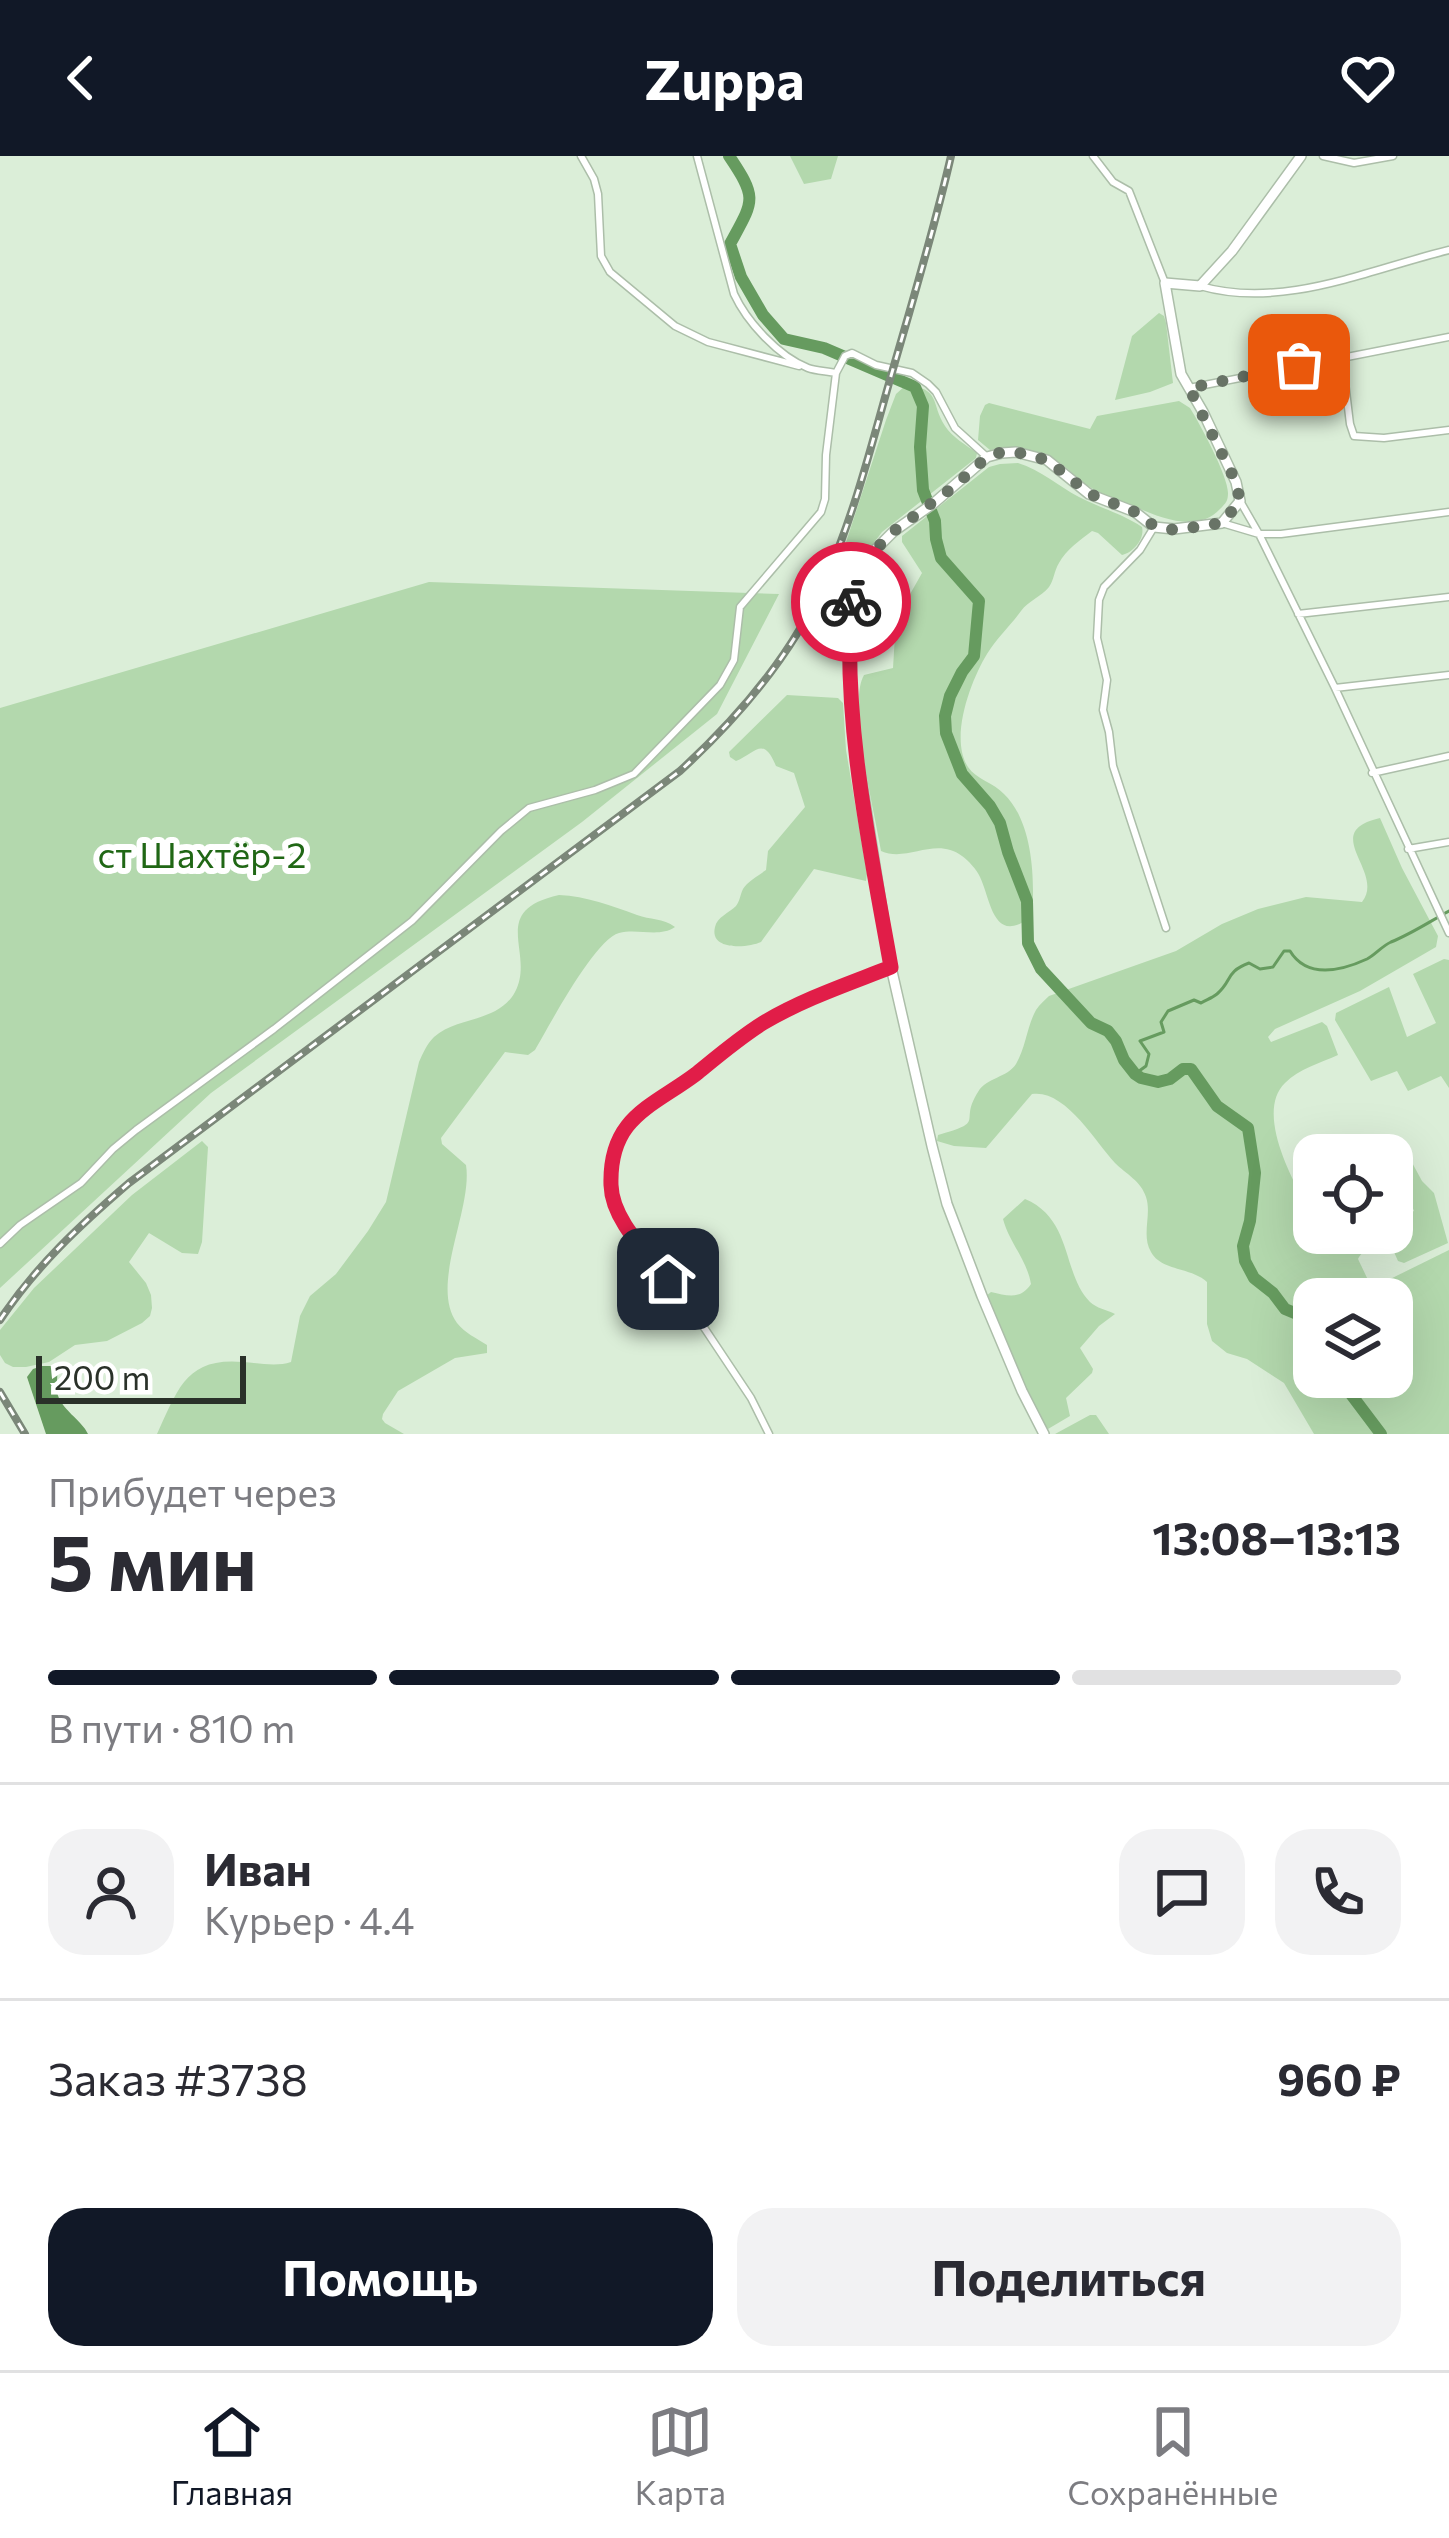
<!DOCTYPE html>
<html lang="ru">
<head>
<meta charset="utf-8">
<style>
	:root { --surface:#fff; --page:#f2f2f3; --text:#2b2b33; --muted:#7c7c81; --line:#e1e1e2; --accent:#111827 }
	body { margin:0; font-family:Commissioner,sans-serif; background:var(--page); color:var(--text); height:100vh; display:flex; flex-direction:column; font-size:45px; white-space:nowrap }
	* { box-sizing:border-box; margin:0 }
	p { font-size:39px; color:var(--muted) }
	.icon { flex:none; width:66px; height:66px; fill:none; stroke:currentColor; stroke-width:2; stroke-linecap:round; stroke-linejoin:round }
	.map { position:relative; height:1278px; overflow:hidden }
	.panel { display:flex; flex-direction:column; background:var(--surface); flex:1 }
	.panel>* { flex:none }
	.controls { position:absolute; left:1293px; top:978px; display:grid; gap:24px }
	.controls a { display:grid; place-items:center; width:120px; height:120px; border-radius:24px; background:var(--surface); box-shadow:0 12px 48px #0002; font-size:60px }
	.scale { position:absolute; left:36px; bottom:30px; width:210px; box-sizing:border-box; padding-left:12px; border:6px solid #2a3129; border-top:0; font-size:33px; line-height:42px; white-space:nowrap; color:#2a3129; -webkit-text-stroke:9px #fff; paint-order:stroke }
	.pin { position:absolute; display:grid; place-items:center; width:102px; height:102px; color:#fff; margin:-51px; border-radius:24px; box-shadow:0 6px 18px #0006 }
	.courier { position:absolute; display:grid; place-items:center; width:120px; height:120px; margin:-60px; border:9px solid #e11d48; border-radius:50%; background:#fff; color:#222; box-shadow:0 3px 15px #0007 }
	.headline em { font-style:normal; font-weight:700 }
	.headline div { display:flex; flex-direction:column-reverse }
	.headline { display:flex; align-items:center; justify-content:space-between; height:204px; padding:0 48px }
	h1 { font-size:78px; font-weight:700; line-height:90px }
	.bar { display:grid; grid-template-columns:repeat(4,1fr); gap:18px 12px; align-content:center; height:144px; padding:0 48px }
	.bar i { height:15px; border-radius:9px; background:var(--line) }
	.bar .active { background:var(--accent) }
	.bar p { grid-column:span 4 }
	.line { display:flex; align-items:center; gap:30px; padding:0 48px; border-top:3px solid var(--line) }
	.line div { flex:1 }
	.round { display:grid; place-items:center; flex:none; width:126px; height:126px; border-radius:36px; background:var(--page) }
	.action { display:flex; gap:24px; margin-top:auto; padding:24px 48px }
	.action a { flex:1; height:138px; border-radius:36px; background:var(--accent); color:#fff; font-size:48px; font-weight:700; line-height:138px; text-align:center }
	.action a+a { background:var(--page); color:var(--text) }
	header { display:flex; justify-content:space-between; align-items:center; height:156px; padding:0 48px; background:var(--accent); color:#fff; font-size:54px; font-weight:700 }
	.dock { display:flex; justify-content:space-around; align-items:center; height:168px; border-top:3px solid var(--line); background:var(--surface); font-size:33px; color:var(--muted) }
	.dock a { display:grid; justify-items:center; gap:6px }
	.dock .active { color:var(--accent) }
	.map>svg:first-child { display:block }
	.green { fill:#b3d8ad; fill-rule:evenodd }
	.water { fill:#669b5f }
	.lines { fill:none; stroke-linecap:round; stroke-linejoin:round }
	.stream { stroke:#669b5f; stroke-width:3 }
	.river { stroke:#669b5f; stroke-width:12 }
	.street-casing { stroke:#acbea9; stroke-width:9 }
	.secondary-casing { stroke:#acbea9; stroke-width:12 }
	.street { stroke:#fff; stroke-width:6 }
	.secondary { stroke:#fff; stroke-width:9 }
	.rail-casing { stroke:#7b8779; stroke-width:8 }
	.rail { stroke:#fff; stroke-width:3; stroke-dasharray:9; stroke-linecap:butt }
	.done { stroke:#687366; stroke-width:12; stroke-dasharray:0 21.6 }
	.route { stroke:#e11d48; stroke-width:15 }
	.labels { text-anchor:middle; stroke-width:12; stroke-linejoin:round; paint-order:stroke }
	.park-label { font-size:36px; fill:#206715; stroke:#fff }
</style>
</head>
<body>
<header><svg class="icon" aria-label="back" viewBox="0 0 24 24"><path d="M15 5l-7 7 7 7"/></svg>Zuppa<svg class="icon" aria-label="heart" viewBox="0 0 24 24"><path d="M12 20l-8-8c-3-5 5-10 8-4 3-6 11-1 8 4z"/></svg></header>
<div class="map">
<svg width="1449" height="1278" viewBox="0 0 1449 1278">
	<rect width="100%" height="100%" fill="#dbeed8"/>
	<path class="green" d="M790,0H838L831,23L804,28Z
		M1159,157L1164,160L1166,167L1173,227L1150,236L1115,244L1132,180Z
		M906,229C942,233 930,247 945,270C952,281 966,289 977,297L976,302L882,376L840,432H835L832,429L886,264L896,238Z
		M1179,245L1190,252C1200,268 1228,320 1228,337C1228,345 1226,347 1220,353C1195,380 1152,358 1124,346C1113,341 1100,338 1090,331C1074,321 1063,305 1045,299C1027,292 1008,290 990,294L978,284L980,260L985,249L989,247L1090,273L1097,260Z
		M1018,307C1041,314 1058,330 1079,341C1100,352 1123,358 1142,371C1145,383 1133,397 1122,399L1098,377L1092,375C1080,384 1066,394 1059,407C1054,415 1054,424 1049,431C1041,441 1028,445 1021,455C1011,469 997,482 987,498C971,524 949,582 968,611C976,623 994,627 1004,638C1033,666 1035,723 1032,760C993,791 991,744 980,721C977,714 968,704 962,700C935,680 907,707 881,695C875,657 847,548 864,519L893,512L896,463L922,417L902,386V380L989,311L1000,308Z
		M429,426L779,438L717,558L582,666L211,937L0,1132V552Z
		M787,539L838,542L843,547L846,594L867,718L866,725L814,713L761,786C748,792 709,795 715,771C717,761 729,757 736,750C740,745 740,739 743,733C747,726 759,719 766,714L768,695L805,651L794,617L776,610C763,579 756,597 736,605L730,601L729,596Z
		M1380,662L1402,712L1438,780L1436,791L1360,835L1275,873L1268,881L1271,886L1322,866L1327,870L1338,899C1320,907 1299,913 1285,927C1258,953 1286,1011 1300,1037H1314V1077H1392V1064L1414,1055L1394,1008L1409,1001L1422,1025L1434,1037L1448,1087L1404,1107L1398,1105L1390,1087C1379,1087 1363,1092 1358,1103L1369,1126L1378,1129L1449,1094V1278H1314L1284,1227L1247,1203L1227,1197L1212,1185L1207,1168V1126C1191,1111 1161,1115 1151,1096C1141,1079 1152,1059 1146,1041C1141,1025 1126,1018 1115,1007C1095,985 1065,933 1032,938L986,992L954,990L937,985L938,979C988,965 958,967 978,936C987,921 1007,922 1016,908C1026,891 1027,870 1036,854C1040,848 1045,844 1049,840L1176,795L1222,768L1258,753L1306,741L1362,746C1386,716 1318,676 1380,662ZM1314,1143H1392V1221H1314Z
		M559,739C586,740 612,750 637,759C650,764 663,762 675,771C659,782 638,772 619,777C595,783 549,870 535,894L528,899L505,896L441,982L442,988L466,1009C473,1053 429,1129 457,1167C465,1177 476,1182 487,1189V1197L455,1202L398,1235L383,1258L382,1263L385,1267L404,1278H157C178,1233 186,1201 243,1206C259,1207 276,1211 291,1206L300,1160L310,1140L336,1118L368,1075L386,1046L419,906C423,897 427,888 434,881C457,860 498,867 515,836C536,797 487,755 559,739Z
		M1444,803L1449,804V932L1441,920L1408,935L1397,915L1371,925L1335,864L1336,857L1389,831L1407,881L1436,867L1413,818Z
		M202,985L208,991L202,1086L198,1098L182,1097L149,1077L129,1106L146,1127L151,1139L152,1152L150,1160L142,1167L107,1185L75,1189L49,1206L26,1211H13L5,1207L0,1199V1174L34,1132L132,1039Z
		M1025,1043C1073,1063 1062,1118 1090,1146C1096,1152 1107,1154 1115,1158L1099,1170L1080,1192L1093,1213L1092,1217L1066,1242L1070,1260L1048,1273C1026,1249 1000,1173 986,1140L991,1136C1008,1140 1020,1144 1031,1128C1027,1104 1009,1086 1003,1063Z
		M1090,1259H1096L1109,1278H1055Z"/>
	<path class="water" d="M42,1210H52L57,1214C58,1221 56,1229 57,1236C60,1253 82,1264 88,1278H46L27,1221L33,1213Z"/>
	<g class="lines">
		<path class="stream" d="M1135,918L1146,910L1149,898L1140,885L1164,876L1161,866L1168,855L1194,844L1201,847C1206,844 1212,842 1217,838C1233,824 1225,816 1249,807L1260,813L1273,811L1284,795H1290C1307,823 1341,815 1367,803C1375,799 1382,790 1391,786C1411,778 1429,766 1449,755"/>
		<path class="river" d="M729,0C758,43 754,44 730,88L741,121L763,159L784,183L824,192L915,231L923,250L920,291L923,334L935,365L936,383L941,402L979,445L974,500L962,516L950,540L945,560L946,577L962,618L990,650L1000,667L1008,696L1027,745L1028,787L1041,813L1091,867L1108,875L1116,885L1124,904L1135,918L1141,922L1158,926L1170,923L1183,913H1191L1217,950L1248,972L1255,1017L1250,1065L1243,1090L1245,1105L1254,1122L1273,1137L1285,1153L1297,1158L1314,1175
			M1338,1221L1381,1278"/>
		<g class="street-casing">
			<path id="street" d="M581,0L594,23L598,38L601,100L610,116L675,170L708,186L799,210
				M697,0L734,138C747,166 778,200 808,212C816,215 827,215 836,217L845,200L852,197L876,209L912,217L928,228L936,236L955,272L987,301
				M1093,0L1113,26L1129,35L1165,127
				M1323,0L1354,7L1393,0
				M1200,130C1283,154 1370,113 1449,94
				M1342,202L1350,268L1354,280L1384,282L1449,274
				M1189,232L1449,181
				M1240,345L1259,378L1335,532L1449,777
				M1222,367L1259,378H1281L1449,356
				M1154,371L1140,394L1104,431L1099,444L1097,482L1107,524L1103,554L1109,576L1113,610L1166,772
				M1298,458L1449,441
				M1335,532L1449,519
				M1372,617L1449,600
				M1408,693L1449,686
				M0,1088L20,1069L81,1027L113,993L136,974L274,873L412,765L501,675L529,652L595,634L634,618L720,529L734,504L740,451L821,356L825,343L826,299L836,217
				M769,1278L751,1242L691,1152L623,1065L614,1046L611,1028L615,1001L623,976L633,961L694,919L744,880L792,851L889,812"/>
		</g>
		<g class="secondary-casing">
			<path id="secondary" d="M1044,1278L1022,1235L982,1140L947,1048L932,990L891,811L852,565L849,518L850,448L860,421L875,394L894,375L934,347L987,301L1002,297L1016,296L1047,304L1089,338L1135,356L1154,371L1174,373L1222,367L1240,345L1236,326L1203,256L1181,218L1165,127L1200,130L1232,95L1301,0"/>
		</g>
		<use href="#street" class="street"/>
		<use href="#secondary" class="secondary"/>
		<g class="rail-casing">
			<path id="rail" d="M0,1164C36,1110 80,1069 129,1027L680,615C740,560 795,496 827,420C855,356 872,287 891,220C912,147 934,74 951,0
				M0,1236L25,1278"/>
		</g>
		<use href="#rail" class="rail"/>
	</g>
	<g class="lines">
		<path class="done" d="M851,446L860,421L875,394L894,375L952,332L987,301L1002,296H1016L1047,304L1090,338L1135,356L1154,370L1174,374L1222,367L1240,345L1236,326L1189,232L1299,209"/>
		<path class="route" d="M668,1123C648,1097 612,1065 611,1029C609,961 652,951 696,918C718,900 739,882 763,867C803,843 848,828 891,811C870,692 843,568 851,446"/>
	</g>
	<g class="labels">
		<g class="park-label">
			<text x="202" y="712">ст Шахтёр-2</text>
		</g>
	</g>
</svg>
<div class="controls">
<a><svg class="icon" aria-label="locate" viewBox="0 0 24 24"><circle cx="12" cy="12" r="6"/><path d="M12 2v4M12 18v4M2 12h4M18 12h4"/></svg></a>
<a><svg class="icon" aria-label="layers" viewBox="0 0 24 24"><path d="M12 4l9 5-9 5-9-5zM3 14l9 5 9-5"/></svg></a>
</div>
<div class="scale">200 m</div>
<div class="pin" style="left:1299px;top:209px;background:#ea580c"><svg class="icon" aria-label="bag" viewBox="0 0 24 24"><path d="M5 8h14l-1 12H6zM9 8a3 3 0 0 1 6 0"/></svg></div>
<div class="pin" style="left:668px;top:1123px;background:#1f2937"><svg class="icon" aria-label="home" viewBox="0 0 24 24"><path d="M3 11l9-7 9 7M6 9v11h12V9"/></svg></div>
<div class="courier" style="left:851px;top:446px"><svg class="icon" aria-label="bike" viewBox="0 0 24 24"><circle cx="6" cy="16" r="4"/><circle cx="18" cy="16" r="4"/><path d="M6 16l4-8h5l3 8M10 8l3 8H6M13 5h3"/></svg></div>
</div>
<section class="panel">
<div class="headline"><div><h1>5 мин</h1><p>Прибудет через</p></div><em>13:08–13:13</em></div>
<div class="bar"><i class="active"></i><i class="active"></i><i class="active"></i><i></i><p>В пути · 810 m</p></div>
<div class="line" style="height:216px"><a class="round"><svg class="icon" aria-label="person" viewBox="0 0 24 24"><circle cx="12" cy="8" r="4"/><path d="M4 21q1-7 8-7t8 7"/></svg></a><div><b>Иван</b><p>Курьер · 4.4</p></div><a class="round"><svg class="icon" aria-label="chat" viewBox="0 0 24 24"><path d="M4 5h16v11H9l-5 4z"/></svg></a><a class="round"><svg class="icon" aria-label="phone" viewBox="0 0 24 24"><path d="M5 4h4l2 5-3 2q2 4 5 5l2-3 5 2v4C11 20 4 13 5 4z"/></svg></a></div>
<div class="line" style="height:156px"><div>Заказ #3738</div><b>960 ₽</b></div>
<div class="action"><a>Помощь</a><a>Поделиться</a></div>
</section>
<nav class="dock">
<a class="active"><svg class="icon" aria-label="home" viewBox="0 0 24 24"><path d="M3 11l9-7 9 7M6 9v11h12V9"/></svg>Главная</a>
<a><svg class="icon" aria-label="map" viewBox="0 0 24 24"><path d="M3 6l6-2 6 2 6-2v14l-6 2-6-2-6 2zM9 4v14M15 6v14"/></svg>Карта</a>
<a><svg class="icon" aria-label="saved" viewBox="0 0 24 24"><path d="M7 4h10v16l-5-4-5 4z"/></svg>Сохранённые</a>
</nav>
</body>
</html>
